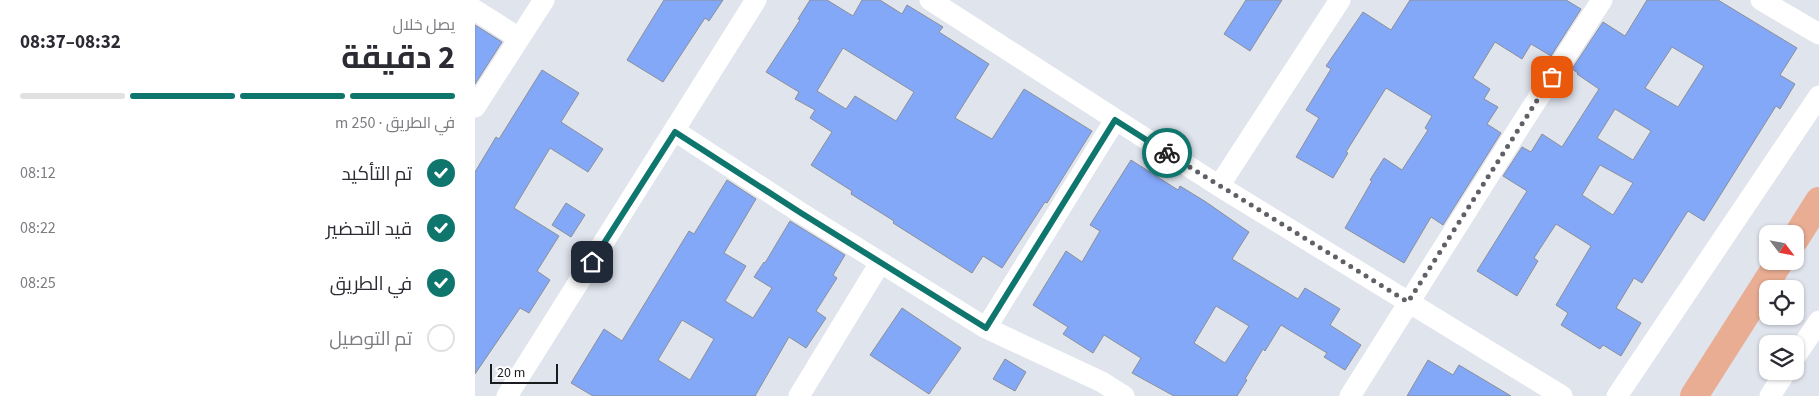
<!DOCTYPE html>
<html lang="ar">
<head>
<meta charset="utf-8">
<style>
	:root { --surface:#fff; --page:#f2f2f3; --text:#2b2b33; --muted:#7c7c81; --line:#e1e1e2; --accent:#0f766e }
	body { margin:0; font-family:"Source Sans 3",Cairo,sans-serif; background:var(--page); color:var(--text); direction:rtl; height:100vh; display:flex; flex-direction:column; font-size:19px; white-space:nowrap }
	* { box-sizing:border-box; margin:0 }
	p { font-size:16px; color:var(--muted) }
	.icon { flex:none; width:28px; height:28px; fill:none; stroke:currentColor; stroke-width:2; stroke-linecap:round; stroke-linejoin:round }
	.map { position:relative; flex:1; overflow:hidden; direction:ltr }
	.side { display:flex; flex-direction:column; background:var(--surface); width:475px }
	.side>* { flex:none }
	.needle { width:32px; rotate:122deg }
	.controls { position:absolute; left:1284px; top:225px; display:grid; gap:10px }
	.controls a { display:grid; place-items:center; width:45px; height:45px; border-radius:10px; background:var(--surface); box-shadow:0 1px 4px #0004; font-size:25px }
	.scale { position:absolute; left:15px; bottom:12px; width:68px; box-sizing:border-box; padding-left:5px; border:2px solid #191b1e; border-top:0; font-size:14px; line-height:18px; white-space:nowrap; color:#191b1e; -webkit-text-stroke:4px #fff; paint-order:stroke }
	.pin { position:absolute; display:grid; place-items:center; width:42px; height:42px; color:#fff; margin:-21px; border-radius:10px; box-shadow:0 2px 8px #0006 }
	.courier { position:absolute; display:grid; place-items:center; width:50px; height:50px; margin:-25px; border:4px solid #0f766e; border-radius:50%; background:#fff; color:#222; box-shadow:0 1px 6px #0007 }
	.overview em { font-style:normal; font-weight:700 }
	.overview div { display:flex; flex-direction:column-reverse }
	.overview { display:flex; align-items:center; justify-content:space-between; height:85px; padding:0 20px }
	h1 { font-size:32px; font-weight:700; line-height:38px }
	.bar { display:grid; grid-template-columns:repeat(4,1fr); gap:8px 5px; align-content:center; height:60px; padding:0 20px }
	.bar i { height:6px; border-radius:4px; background:var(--line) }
	.bar .on { background:var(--accent) }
	.bar p { grid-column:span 4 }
	ol { padding:0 20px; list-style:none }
	li { display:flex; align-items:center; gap:15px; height:55px }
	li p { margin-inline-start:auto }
	li .icon { padding:5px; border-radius:50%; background:var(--accent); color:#fff; stroke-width:4 }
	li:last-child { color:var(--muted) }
	li i { width:28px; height:28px; border:2px solid var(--line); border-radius:50% }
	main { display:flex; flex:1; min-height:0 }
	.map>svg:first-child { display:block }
	.building { fill:#84a8f8; stroke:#8b8f97; fill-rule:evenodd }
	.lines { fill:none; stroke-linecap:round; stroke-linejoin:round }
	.minor { stroke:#fff; stroke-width:21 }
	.primary { stroke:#e8ad93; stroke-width:28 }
	.done { stroke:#5f6166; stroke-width:5; stroke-dasharray:0 9 }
	.route { stroke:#0f766e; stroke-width:6 }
</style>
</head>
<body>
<main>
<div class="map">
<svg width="1344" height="396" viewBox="0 0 1344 396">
	<rect width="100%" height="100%" fill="#e0e4ed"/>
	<path class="building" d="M189,0H248L234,21L230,18L188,82L152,60Z
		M335,0H352L378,16L387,0H405L427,14L432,5L468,27L464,32L514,64L480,118L517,139L549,89L617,131L572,203L570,202L527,268L508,256L497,273L418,223L419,221L376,194L377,191L336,165L357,132L335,118L340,110L320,99L324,92L291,72L325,20L323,19ZM368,48L439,92L421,121L380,96L371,109L342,91Z
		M771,0H807L775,51L749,34Z
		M935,0H1091L1106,9L1076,56L1056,44L1047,59L1020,42L998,78L1015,89L1009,99L1023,107L1012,124L1026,133L968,225L956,217L929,263L870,228L897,181L895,180L909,158L927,170L953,130L950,128L957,116L911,88L871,152L873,153L858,178L821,157L844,118L831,110L856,69L851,66L888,12L916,30Z
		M1172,0H1243L1322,48L1305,75L1320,84L1305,109L1301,106L1229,221L1213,211L1167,283L1159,278L1141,308L1166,323L1146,356L1128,345L1125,349L1086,325L1093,313L1081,305L1116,246L1081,224L1059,258L1063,261L1042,296L1002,271L1052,191L1028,176L1047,147L1056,152L1067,134L1087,147L1124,89L1102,74L1103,73L1097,69L1128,22L1150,36ZM1197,47L1229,66L1203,107L1170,88ZM1140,109L1176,131L1158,160L1122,138ZM1125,165L1158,183L1138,215L1107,195Z
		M0,25L27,42L0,84Z
		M67,70L104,93L86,122L128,149L113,172L75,148L39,208L84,236L62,271L75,280L54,313L45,308L0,374V172L21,137L24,139Z
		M656,160L703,190L705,186L731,202L774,232L757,259L823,299L830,288L865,309L855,325L886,345L870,370L849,357L852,353L806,325L790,351L788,349L770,379L772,380L762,396H699L657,373L666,358L629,335L618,353L588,334L593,327L558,305L591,251L607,262L625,231L615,225ZM741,306L774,326L750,363L719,343Z
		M252,180L281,199L249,253L271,266L250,301L278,318L297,288L279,277L289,262L290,263L315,221L370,255L358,275L362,278L341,311L351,318L331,348L314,337L280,396H118L96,383L129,329L147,341L214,231L219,234ZM207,320L239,339L215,380L183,360Z
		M91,203L110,215L96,237L77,225Z
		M427,308L486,348L454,394L395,355Z
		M530,359L551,372L540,391L518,379Z
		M953,360L978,375L984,365L1036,396H932Z"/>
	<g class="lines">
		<path class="minor" d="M455,0L744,186L1087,396
			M1286,0L1344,34
			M0,10L44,38
			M0,107L69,0
			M200,131L326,213L511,328L627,382L649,396
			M744,186L865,0
			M511,328L640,120
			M1320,357L1344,321
			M32,396L281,0
			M324,396L405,263
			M875,396L1047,123L1127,0
			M1142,396L1344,96
			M1295,396L1311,371"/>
		<path class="primary" d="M1320,239L1344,201
			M1219,396L1305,261"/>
	</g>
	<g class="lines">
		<path class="done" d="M692,153L933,302L1077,77"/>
		<path class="route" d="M117,262L200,132L326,213L511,328L640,120L692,153"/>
	</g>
</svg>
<div class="controls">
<a><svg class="needle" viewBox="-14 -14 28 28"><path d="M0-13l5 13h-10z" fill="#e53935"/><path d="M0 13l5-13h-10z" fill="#7c7c81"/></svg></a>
<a><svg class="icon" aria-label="locate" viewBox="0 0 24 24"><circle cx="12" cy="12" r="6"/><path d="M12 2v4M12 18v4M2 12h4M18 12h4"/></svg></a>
<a><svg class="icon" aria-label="layers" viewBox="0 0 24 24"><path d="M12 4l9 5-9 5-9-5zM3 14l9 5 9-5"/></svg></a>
</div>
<div class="scale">20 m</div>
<div class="pin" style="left:1077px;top:77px;background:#ea580c"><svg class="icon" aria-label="bag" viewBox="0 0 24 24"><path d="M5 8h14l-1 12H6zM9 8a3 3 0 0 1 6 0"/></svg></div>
<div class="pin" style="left:117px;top:262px;background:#1f2937"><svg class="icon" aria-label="home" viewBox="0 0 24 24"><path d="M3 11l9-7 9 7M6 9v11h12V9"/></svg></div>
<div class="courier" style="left:692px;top:153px"><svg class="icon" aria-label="bike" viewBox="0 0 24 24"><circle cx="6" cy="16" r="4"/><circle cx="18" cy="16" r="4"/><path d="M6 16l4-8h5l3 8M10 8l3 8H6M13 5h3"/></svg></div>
</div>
<section class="side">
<div class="overview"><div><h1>2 دقيقة</h1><p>يصل خلال</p></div><em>08:32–08:37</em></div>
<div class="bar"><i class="on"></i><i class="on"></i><i class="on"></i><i></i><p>في الطريق · 250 m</p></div>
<ol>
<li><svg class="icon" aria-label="check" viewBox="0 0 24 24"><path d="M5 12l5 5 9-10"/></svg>تم التأكيد<p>08:12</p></li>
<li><svg class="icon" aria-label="check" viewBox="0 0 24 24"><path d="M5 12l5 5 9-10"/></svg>قيد التحضير<p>08:22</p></li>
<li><svg class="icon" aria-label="check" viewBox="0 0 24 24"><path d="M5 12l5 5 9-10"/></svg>في الطريق<p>08:25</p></li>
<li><i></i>تم التوصيل</li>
</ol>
</section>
</main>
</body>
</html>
